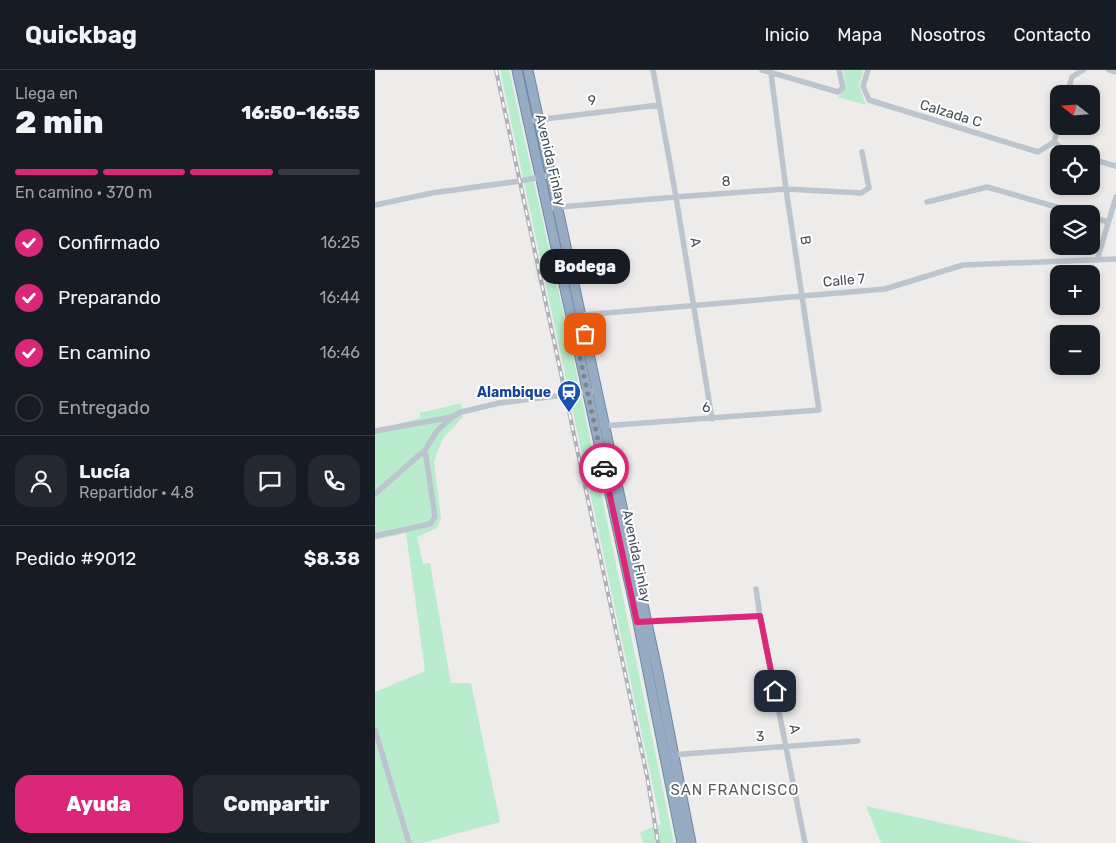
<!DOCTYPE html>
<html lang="es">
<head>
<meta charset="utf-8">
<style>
	:root { --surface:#171b24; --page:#242831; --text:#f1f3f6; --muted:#9ea1a6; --line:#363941; --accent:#db2777 }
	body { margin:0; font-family:Rubik,sans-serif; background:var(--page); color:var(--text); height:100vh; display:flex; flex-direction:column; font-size:19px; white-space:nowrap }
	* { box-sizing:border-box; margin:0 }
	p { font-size:16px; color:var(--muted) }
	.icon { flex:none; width:28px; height:28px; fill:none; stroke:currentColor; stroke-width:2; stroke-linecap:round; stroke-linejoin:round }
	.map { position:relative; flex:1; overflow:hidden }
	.side { display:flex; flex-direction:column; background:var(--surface); width:375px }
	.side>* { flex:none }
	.needle { width:32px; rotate:287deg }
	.buttons { position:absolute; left:675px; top:15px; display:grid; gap:10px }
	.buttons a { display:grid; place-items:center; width:50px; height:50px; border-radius:10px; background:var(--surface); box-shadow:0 2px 8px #0003; font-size:25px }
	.pin { position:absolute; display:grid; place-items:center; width:42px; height:42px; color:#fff; margin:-21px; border-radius:10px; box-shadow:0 2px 8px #0006 }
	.courier { position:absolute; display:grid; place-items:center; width:50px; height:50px; margin:-25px; border:4px solid #db2777; border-radius:50%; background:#fff; color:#222; box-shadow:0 1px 6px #0007 }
	.bubble { position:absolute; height:35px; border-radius:15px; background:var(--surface); box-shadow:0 2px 8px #0003; font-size:16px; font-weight:800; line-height:35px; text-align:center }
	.overview em { font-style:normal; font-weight:800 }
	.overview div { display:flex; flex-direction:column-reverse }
	.overview { display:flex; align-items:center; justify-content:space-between; height:85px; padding:0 15px }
	h1 { font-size:32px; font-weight:800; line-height:38px }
	.bar { display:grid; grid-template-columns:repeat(4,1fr); gap:8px 5px; align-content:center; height:60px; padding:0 15px }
	.bar i { height:6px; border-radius:4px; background:var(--line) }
	.bar .selected { background:var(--accent) }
	.bar p { grid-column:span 4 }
	.line { display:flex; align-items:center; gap:12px; padding:0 15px; border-top:1px solid var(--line) }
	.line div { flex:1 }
	.round { display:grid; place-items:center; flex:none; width:52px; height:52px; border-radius:15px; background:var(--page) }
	ol { padding:0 15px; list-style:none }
	li { display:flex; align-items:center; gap:15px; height:55px }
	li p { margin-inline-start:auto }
	li .icon { padding:5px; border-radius:50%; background:var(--accent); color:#fff; stroke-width:4 }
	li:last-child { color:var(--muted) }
	li i { width:28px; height:28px; border:2px solid var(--line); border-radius:50% }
	.button { display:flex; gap:10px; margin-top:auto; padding:10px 15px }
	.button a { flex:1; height:58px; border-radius:15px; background:var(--accent); color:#fff; font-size:20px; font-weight:800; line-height:58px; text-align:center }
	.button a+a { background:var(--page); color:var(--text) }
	header { display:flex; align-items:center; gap:30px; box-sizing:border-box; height:70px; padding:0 25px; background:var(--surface); border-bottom:1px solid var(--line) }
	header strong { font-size:24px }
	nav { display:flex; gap:28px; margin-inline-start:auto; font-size:18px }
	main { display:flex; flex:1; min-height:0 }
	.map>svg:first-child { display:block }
	.green { fill:#b8eccd }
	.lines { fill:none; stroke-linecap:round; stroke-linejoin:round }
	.trunk-casing { stroke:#6e88a6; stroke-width:11 }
	.minor { stroke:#bcc5ce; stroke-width:5.5 }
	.trunk { stroke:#97acc2; stroke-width:9 }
	.rail-casing { stroke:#adb0b6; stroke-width:4 }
	.rail { stroke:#fff; stroke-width:2; stroke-dasharray:5.5; stroke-linecap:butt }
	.done { stroke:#80858b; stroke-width:5; stroke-dasharray:0 9 }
	.route { stroke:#db2777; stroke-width:6 }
	.labels { text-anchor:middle; stroke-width:4; stroke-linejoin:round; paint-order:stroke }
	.street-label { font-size:14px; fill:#444e58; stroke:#fff }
	.transit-label { font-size:14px; font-weight:bold; fill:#164399; stroke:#fff; text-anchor:end }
	.neighbourhood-label { font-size:15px; letter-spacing:1px; fill:#585b60; stroke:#fff }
</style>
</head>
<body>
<header>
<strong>Quickbag</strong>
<nav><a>Inicio</a><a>Mapa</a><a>Nosotros</a><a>Contacto</a></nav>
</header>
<main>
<section class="side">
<div class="overview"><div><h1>2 min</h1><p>Llega en</p></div><em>16:50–16:55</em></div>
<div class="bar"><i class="selected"></i><i class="selected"></i><i class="selected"></i><i></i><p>En camino · 370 m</p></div>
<ol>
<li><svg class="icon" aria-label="check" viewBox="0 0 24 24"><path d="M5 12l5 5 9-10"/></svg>Confirmado<p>16:25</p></li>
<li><svg class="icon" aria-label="check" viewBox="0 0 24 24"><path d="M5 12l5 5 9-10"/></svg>Preparando<p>16:44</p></li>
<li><svg class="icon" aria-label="check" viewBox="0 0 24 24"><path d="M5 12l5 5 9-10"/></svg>En camino<p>16:46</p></li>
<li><i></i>Entregado</li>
</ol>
<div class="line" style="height:90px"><a class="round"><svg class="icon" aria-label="person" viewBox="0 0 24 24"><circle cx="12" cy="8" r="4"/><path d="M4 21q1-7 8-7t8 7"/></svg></a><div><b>Lucía</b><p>Repartidor · 4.8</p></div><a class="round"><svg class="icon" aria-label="chat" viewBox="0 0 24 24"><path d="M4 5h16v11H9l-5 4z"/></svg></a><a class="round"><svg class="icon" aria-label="phone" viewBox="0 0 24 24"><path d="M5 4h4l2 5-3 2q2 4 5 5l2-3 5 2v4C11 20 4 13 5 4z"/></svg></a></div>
<div class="line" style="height:65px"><div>Pedido #9012</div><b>$8.38</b></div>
<div class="button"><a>Ayuda</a><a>Compartir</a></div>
</section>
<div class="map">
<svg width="741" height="773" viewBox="0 0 741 773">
	<rect width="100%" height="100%" fill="#eeebeb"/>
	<path class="green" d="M125,0H134L196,277L299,773H268L265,762L286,754Z
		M468,0H488L484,16L491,35L463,27L471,18Z
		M86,333L88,347L68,368L59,391L66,449L62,458L42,467L48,494L55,493L76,613H96L125,752L47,773H0V622L50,601L31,463L0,470V360L45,348V343Z
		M491,736L658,773H506Z"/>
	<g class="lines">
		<g class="trunk-casing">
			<path id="trunk" d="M142,0L263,552L307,773
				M153,0L283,604L316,773"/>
		</g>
		<path class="minor" d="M278,0L301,127L337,349
			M387,0L463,22L468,18L464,0
			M493,0L488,16L494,30L663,82L679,72L684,56
			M734,0L741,2
			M692,24L697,7L708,0
			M153,51L284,35
			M679,72L691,82L697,84
			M716,89L741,96
			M552,132L612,117L706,144
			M0,135L57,123L145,111L176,105
			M173,138L301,127L411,119L486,123L494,118L487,82
			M716,147L733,152
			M722,190L741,127
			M196,246L510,219L588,195L741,189
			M228,356L444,340L411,119L396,3
			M0,361L77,347
			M0,424L50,380L62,361L77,347L86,342L124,333L222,321
			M0,466L55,454L60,447L50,380
			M381,519L385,546L430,773
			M270,551L385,546
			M0,660L34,773
			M296,685L483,671"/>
		<use href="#trunk" class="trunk"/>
		<g class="rail-casing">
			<path id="rail" d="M121,0L272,706L283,773"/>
		</g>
		<use href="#rail" class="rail"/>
	</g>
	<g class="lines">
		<path class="done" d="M210,264L206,246H196L229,398"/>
		<path class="route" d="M229,398L262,552L385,546L400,621"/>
	</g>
	<defs>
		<g id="station-pin" transform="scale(1.25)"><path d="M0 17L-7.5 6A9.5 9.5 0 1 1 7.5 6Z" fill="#1a4fb4" stroke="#fff"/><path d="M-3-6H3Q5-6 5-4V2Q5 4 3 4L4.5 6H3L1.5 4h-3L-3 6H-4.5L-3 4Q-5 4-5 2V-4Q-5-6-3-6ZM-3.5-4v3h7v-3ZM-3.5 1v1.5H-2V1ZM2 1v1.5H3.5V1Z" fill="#fff"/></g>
	</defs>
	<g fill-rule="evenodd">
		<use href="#station-pin" x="194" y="322"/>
	</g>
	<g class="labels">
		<g class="street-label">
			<text transform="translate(217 30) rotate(-7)" y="5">9</text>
			<text transform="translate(576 43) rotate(17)" y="5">Calzada C</text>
			<text transform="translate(176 90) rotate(77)" y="5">Avenida Finlay</text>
			<text transform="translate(351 111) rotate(-4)" y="5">8</text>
			<text transform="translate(431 170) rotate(81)" y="5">B</text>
			<text transform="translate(321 172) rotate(81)" y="5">A</text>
			<text transform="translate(469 210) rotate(-5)" y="5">Calle 7</text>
			<text transform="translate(331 337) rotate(-4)" y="5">6</text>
			<text transform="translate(262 486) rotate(78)" y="5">Avenida Finlay</text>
			<text transform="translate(420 659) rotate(79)" y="5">A</text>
			<text transform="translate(385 666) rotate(-4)" y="5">3</text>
		</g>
		<g class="transit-label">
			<text x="176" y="327">Alambique</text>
		</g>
		<g class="neighbourhood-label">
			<text x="360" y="725">SAN FRANCISCO</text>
		</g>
	</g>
</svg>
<div class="buttons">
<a><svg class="needle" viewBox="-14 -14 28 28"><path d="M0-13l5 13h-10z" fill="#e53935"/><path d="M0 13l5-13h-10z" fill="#9ea1a6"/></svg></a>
<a><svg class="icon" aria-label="locate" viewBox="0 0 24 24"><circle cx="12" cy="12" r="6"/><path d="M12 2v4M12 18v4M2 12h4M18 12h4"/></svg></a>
<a><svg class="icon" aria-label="layers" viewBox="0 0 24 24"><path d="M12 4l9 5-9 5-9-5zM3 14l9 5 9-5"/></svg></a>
<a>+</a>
<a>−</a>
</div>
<div class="pin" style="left:210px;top:264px;background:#ea580c"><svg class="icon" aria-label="bag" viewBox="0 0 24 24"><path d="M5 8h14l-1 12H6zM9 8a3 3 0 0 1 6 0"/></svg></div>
<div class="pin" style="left:400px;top:621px;background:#1f2937"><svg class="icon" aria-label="home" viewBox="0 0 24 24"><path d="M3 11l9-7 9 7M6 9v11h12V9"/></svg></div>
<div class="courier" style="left:229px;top:398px"><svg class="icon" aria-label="car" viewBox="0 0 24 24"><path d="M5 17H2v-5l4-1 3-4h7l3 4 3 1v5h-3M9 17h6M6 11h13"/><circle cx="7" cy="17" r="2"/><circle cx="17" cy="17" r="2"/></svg></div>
<div class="bubble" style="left:165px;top:179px;width:90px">Bodega</div>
</div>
</main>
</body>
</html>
